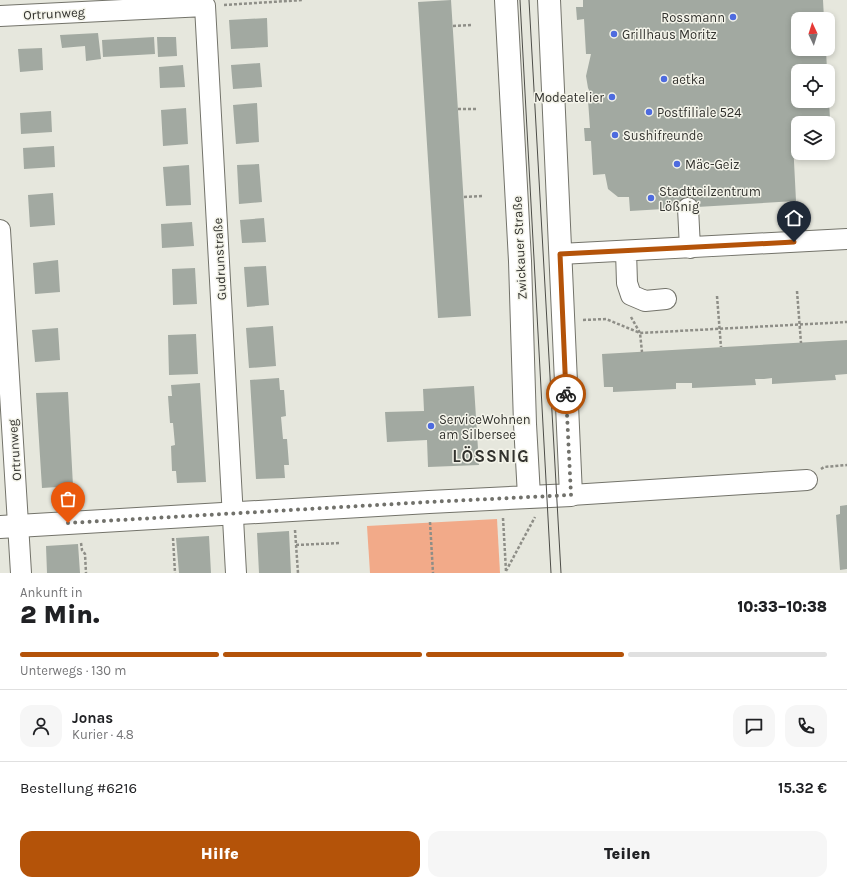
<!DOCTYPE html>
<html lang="de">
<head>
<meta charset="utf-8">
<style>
	:root { --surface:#fff; --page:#f6f6f6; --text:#202124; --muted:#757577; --line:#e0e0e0; --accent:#b45309 }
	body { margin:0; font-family:Karla,sans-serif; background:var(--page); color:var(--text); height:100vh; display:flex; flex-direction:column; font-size:15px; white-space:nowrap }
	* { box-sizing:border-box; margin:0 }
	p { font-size:13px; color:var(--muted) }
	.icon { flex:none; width:22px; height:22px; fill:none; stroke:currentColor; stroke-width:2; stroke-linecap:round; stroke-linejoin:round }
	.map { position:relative; height:573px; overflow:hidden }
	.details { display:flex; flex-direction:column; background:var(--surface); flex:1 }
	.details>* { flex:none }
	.needle { width:26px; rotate:356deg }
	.fabs { position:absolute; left:791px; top:12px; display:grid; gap:8px }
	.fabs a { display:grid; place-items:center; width:44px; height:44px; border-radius:8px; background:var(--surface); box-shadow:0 2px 6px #0003; font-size:20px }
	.pin { position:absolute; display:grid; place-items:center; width:34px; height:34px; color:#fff; margin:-41px -17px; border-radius:50% 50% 50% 0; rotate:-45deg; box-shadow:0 0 4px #0007 }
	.pin .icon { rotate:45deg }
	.courier { position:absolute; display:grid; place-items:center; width:40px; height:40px; margin:-20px; border:3px solid #b45309; border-radius:50%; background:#fff; color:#222; box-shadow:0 1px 5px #0007 }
	.head em { font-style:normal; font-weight:800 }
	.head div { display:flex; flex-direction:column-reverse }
	.head { display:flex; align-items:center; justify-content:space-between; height:68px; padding:0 20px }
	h1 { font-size:26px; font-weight:800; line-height:30px }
	.bar { display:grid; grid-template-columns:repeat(4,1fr); gap:6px 4px; align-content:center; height:48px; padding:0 20px }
	.bar i { height:5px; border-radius:3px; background:var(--line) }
	.bar .on { background:var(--accent) }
	.bar p { grid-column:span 4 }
	.line { display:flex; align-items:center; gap:10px; padding:0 20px; border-top:1px solid var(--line) }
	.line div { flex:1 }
	.round { display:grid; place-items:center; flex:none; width:42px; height:42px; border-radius:12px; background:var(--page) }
	.primary-button { display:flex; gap:8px; margin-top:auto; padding:8px 20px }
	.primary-button a { flex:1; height:46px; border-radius:12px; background:var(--accent); color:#fff; font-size:16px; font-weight:800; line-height:46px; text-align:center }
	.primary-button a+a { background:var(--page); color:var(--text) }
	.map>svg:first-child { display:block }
	.green { fill:#f2aa89 }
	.building { fill:#a2a9a1 }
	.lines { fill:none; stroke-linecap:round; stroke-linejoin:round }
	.minor-casing { stroke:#73736a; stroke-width:22 }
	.major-casing { stroke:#73736a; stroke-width:24 }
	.path { stroke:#8e8e87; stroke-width:2.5; stroke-dasharray:3 2; stroke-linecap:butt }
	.minor { stroke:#fff; stroke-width:20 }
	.major { stroke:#fff; stroke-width:22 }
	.tram { stroke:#4d4d48; stroke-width:1 }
	.done { stroke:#71716b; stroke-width:4; stroke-dasharray:0 7.2 }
	.route { stroke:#b45309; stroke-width:5 }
	.poi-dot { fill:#4e6bdf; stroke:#f4f4ea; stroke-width:1.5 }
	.labels { text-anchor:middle; stroke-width:3; stroke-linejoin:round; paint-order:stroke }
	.street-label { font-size:13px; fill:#32322e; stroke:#f4f4ea }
	.poi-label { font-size:13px; fill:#32322e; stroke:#f4f4ea; text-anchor:start }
	.district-label { font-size:17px; font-weight:bold; letter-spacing:1px; fill:#32322e; stroke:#f4f4ea }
</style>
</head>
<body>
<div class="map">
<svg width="847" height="573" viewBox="0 0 847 573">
	<rect width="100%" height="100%" fill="#e6e7dd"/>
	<path class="green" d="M497,519L500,573H370L367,526Z"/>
	<path class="building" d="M451,0L471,316L438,318L418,2Z
		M583,0H823L824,19H798V49H826L827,71H798V101H829L830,119L792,122L796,201L630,211L629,197H618L608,189L605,174L593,175L591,141H585L584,128H590L588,100H594L588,88L586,76L591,54H586L584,19L577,20L576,7H583Z
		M267,18L268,47L231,49L229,20Z
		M98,33L101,59L86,61L85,46L62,48L60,35Z
		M154,37L155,54L103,57L102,40Z
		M157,37H176L177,56L158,57Z
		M42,48L43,70L20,72L18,49Z
		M260,63L262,87L233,89L231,65Z
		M183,65L185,87L160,88L159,67Z
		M257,103L259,142L236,144L233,105Z
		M186,108L188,144L163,146L161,110Z
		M51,111L52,132L21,134L20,113Z
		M54,146L55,167L24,169L23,148Z
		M259,164L262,202L239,204L237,165Z
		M189,165L191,205L166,206L163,167Z
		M53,193L55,225L30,227L28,195Z
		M264,218L266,242L242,243L240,220Z
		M192,222L194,246L162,248L161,224Z
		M58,260L60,292L35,294L33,263Z
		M266,266L269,305L247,307L244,267Z
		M195,268L197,304L173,305L172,269Z
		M273,326L276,366L249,368L246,328Z
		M58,328L60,360L35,362L32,330Z
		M196,334L198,374L169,375L168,335Z
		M847,340V374L835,375L836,380L772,384V378L764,379H755L756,385L692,388V383H676V389L613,392V387H604L602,354Z
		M279,378L280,390H284L286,416L281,417L283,439H287L289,465H284L285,478L256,479L250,380Z
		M200,383L206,482L177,483L176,471H172L171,446L175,445L173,423H170L168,396H172L171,385Z
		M474,386L479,465L428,467L427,440L387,442L385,412L424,411L423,389Z
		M68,392L73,486L42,488L36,393Z
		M847,505V569L840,570L836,515L840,514V506Z
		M289,531L291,573H259L257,533Z
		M209,536L211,573H179L176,538Z
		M78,544L80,573H47L46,546Z"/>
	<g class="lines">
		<g class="minor-casing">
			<path id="minor" d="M0,16L205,6L236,573
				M688,208L690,248
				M0,230L21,573
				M626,251L627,283L631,295L645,301L666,299
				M560,254L847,239
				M571,495L807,480"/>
		</g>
		<g class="major-casing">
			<path id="major" d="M506,0L520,261L525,424L529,496
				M0,527L429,502L571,495L549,0"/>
		</g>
		<path class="path" d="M224,5L303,0
			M453,26L471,25
			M458,109H476
			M464,197L482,196
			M797,291L801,343
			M717,296L721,347
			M631,317L640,333L642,352
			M583,320L606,319L640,333L847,322
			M821,469L824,467L847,465
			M503,518L506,571
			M430,522L433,573
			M295,530L298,573
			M173,538L175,573
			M81,543L82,550L85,554L86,573
			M296,545L340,543
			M506,571L535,517"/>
		<use href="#minor" class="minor"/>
		<use href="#major" class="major"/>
		<path class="tram" d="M520,0L551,573
			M529,0L561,573"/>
	</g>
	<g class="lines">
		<path class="done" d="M68,523L429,502L571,495L566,394"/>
		<path class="route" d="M566,394L560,254L794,242"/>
	</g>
	<g class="poi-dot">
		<circle cx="733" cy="17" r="4"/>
		<circle cx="614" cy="34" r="4"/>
		<circle cx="664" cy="79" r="4"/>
		<circle cx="612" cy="97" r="4"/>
		<circle cx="649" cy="112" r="4"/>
		<circle cx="615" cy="135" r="4"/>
		<circle cx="677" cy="164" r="4"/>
		<circle cx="651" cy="198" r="4"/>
		<circle cx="431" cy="426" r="4"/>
	</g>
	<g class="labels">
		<g class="street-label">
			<text transform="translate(54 13) rotate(-3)" y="5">Ortrunweg</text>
			<text transform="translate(519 248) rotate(-93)" y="5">Zwickauer Straße</text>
			<text transform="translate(219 259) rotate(-93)" y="5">Gudrunstraße</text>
			<text transform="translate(14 450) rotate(-94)" y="5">Ortrunweg</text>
		</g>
		<g class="poi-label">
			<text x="725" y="22" text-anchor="end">Rossmann</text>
			<text x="622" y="39">Grillhaus Moritz</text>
			<text x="672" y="84">aetka</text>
			<text x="604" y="102" text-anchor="end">Modeatelier</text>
			<text x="657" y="117">Postfiliale 524</text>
			<text x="623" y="140">Sushifreunde</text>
			<text x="685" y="169">Mäc-Geiz</text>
			<text x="659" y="196">Stadtteilzentrum<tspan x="659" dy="15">Lößnig</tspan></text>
			<text x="439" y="424">ServiceWohnen<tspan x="439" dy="15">am Silbersee</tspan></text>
		</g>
		<g class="district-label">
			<text x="491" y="462">LÖSSNIG</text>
		</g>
	</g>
</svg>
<div class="fabs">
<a><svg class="needle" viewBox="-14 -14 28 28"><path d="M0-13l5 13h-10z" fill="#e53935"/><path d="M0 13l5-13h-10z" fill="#757577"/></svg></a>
<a><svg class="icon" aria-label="locate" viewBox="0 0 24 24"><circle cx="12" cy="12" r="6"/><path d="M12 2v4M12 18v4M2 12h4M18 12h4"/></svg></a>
<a><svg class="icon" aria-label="layers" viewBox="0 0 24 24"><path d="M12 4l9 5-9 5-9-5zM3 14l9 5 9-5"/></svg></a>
</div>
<div class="pin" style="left:68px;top:523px;background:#ea580c"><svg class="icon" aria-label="bag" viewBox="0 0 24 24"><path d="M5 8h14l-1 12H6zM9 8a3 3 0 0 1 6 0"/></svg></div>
<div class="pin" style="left:794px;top:242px;background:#1f2937"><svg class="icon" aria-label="home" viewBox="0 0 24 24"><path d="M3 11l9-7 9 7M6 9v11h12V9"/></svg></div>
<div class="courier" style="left:566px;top:394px"><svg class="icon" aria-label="bike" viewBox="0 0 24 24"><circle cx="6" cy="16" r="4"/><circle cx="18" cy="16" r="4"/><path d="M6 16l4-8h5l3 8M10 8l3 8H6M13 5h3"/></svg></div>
</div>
<section class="details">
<div class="head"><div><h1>2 Min.</h1><p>Ankunft in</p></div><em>10:33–10:38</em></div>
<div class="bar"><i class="on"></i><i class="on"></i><i class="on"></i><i></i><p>Unterwegs · 130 m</p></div>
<div class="line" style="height:72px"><a class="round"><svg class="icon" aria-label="person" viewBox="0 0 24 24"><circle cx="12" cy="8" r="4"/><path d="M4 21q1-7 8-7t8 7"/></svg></a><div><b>Jonas</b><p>Kurier · 4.8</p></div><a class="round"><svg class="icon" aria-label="chat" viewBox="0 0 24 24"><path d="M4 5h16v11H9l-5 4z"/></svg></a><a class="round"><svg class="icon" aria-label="phone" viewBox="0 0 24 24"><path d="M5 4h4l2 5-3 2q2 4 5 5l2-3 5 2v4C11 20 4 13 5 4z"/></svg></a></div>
<div class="line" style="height:52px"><div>Bestellung #6216</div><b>15.32 €</b></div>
<div class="primary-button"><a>Hilfe</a><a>Teilen</a></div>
</section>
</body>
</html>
